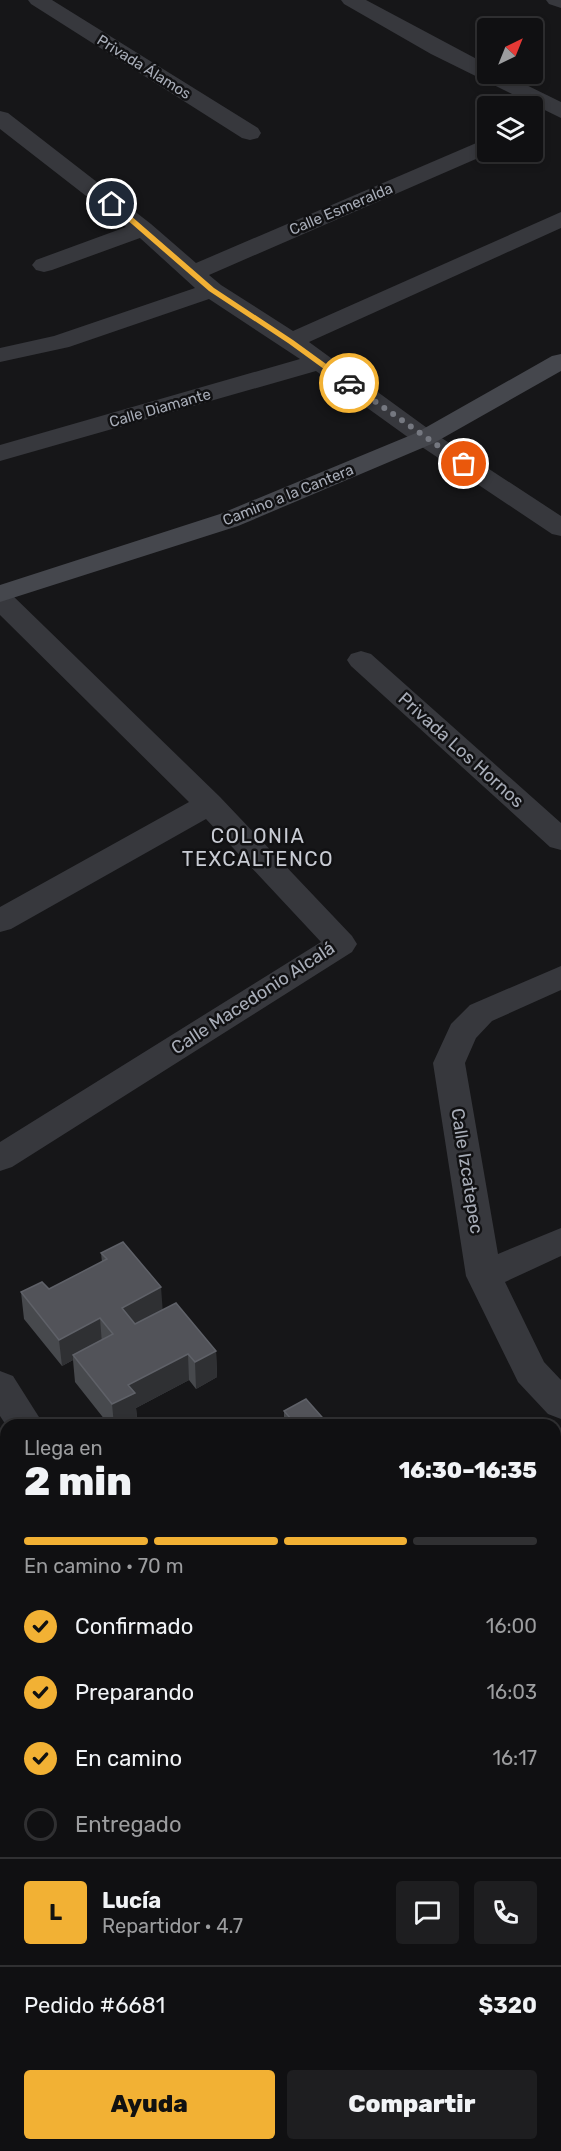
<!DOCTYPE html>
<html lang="es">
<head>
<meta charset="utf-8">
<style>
	:root { --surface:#101012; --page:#1e1e20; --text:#f1f3f6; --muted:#9c9d9f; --line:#303032; --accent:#f2b134 }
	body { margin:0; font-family:Rubik,sans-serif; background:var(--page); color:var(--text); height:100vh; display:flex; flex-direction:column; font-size:22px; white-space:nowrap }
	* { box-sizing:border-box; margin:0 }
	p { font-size:20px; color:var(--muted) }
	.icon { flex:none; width:33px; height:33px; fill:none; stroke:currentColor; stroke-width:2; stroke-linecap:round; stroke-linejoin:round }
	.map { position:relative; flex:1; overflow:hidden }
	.drawer { position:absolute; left:0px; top:1419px; width:561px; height:732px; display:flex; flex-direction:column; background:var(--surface); border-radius:18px 18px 0 0; box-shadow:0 3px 9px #0003,0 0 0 2px var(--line) }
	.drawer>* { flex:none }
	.needle { width:39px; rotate:43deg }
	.fabs { position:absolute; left:477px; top:18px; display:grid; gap:12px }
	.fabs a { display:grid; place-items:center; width:66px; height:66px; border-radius:6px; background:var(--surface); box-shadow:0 3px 9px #0003,0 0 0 2px var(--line); font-size:30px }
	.pin { position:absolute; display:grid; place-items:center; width:51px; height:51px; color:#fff; margin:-26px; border:3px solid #fff; border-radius:50%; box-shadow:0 2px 6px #0007 }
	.courier { position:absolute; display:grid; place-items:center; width:60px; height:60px; margin:-30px; border:4px solid #f2b134; border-radius:50%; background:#fff; color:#222; box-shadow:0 2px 8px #0007 }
	.headline em { font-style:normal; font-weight:800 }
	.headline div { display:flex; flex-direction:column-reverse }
	.headline { display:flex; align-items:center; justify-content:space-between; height:102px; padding:0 24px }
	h1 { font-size:39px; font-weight:800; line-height:45px }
	.bar { display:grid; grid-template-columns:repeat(4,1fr); gap:9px 6px; align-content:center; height:72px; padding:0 24px }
	.bar i { height:8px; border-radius:4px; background:var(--line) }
	.bar .on { background:var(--accent) }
	.bar p { grid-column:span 4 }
	.line { display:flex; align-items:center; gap:15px; padding:0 24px; border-top:2px solid var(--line) }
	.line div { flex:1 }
	.round { display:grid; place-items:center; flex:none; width:63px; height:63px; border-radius:6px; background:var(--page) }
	ol { padding:0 24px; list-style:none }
	li { display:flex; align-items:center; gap:18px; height:66px }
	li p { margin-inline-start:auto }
	li .icon { padding:6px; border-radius:50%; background:var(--accent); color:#111; stroke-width:4 }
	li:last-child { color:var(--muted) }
	li i { width:33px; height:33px; border:3px solid var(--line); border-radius:50% }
	.primary-button { display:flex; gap:12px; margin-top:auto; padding:12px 24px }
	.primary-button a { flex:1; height:69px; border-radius:6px; background:var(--accent); color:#111; font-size:24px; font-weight:800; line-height:69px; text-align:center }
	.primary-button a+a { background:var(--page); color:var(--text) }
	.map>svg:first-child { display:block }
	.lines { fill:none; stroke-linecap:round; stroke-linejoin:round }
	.lane { fill:#37383d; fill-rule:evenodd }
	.street { fill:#37383d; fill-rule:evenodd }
	.secondary { fill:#45474d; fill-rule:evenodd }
	.wall { fill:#47494d }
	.shaded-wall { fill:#2f3033 }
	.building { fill:#525359; stroke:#5f6168; stroke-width:1.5 }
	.route { fill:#f2b134 }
	.done { stroke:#757880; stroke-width:6; stroke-dasharray:0 10.8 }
	.labels { text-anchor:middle; stroke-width:5; stroke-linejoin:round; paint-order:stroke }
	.far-street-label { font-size:15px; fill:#a8adb8; stroke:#111113 }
	.street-label { font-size:18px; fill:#a8adb8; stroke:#111113 }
	.neighbourhood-label { font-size:20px; letter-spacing:1.5px; fill:#c9ccd4; stroke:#111113 }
</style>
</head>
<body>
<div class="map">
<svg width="561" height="2151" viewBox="0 0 561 2151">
	<rect width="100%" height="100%" fill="#161618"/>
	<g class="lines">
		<path class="lane" d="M546,0H561V8L549,4Z"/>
		<path class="street" d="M28,0H52L258,128L261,133L258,138L250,140L242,138L31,4Z
			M341,0H366L488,65V74H504L561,102V118L431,54L344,4Z
			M0,111L8,113L151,224L196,263L488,138V152H492L209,275L221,285L293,331L561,212V228L309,342L434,433L561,516V536L552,534L416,443L316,371L0,461V445L300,359L209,299L69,347L0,362V348L54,336L195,288L140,238L52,270L44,272L36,270L32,265L36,260L126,227L0,129Z
			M0,591L10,593L220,797L352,936L357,944L352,952L12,1167L0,1171V1142L321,942L206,819L11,929L0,932V907L189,802L0,615Z
			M361,651L371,654L561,823V850L550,847L351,666L347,660L351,654Z
			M561,966V990L492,1021L476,1038L465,1063L498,1254L561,1228V1256L505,1282L544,1362L561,1380V1419L548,1414L518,1382L466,1276L433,1063L451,1024L470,1005Z
			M0,1371L13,1376L44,1425H6L0,1416Z
			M6,1456V1487L0,1489V1458Z
			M6,2127V2145H38L35,2151H0V2129Z"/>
		<path class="secondary" d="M561,354V371L434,443L238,526L0,602V585L220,514L416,433L552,356Z"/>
	</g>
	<path class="wall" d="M101,1253L162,1310L216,1351L217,1377L196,1389L189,1380L136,1408L137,1419L125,1425H109L75,1382L73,1360L62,1366L24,1319L21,1292L49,1289L102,1262Z
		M284,1411L329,1425L284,1422Z
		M6,1525L4,1739L0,1734V1529Z
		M6,1804V1924L4,1921L0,1923V1822L5,1819L3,1805Z
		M6,1925V2029L0,2020V1928Z
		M181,2145H354L346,2151H181Z
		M390,2145H555L561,2151H389Z"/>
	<path class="shaded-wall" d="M161,1287L163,1314L124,1335L122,1308Z
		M100,1318L102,1344L73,1355V1360L62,1366L59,1340Z
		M216,1351L217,1377L196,1389L195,1362Z
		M188,1354L189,1380L136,1408L137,1419L125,1425H114L112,1404L128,1385Z
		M6,1710V1738L4,1739L0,1714Z
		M561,1716V1739L555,1743L556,1720Z
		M0,1897L4,1921L0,1923Z
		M561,2134V2151H542V2147L545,2145H555V2138Z
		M322,2145H354L346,2151H313Z
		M519,2145H531V2151H510Z"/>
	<path class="building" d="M123,1242L161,1287L122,1308L135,1324L176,1303L216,1351L195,1362L188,1354L128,1385L135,1393L112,1404L73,1355L113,1334L100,1318L59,1340L21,1292L42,1282L49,1289L107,1259L101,1253Z
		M306,1399L329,1425H280L291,1419L284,1411Z
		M6,1525V1710L0,1714V1632L4,1629L0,1624V1529Z
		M555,1679L561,1686V1716L556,1720Z
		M6,1818V1906L0,1897V1822Z
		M6,1925V2011L0,2002V1928Z
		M555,2114L561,2122V2134L555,2138Z
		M191,2145H322L313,2151H195Z
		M395,2145H519L510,2151H400Z
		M376,2146L380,2151H369Z"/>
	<path class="route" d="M110,202H115L214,288L293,340L351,382V385H346L288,343L209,291L110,205Z"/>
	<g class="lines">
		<path class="done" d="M349,383L464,464"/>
	</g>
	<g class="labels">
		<g class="far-street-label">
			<text transform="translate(144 67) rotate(32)" y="5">Privada Álamos</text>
			<text transform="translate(341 209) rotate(-23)" y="5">Calle Esmeralda</text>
			<text transform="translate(160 408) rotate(-16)" y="5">Calle Diamante</text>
			<text transform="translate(288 495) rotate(-22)" y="5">Camino a la Cantera</text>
		</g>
		<g class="street-label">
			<text transform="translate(461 750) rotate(42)" y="6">Privada Los Hornos</text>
			<text transform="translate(253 998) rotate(-33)" y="6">Calle Macedonio Alcalá</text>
			<text transform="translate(467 1171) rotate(81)" y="6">Calle Izcatepec</text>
		</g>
		<g class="neighbourhood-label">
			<text x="258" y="843">COLONIA<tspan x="258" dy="23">TEXCALTENCO</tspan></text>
		</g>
	</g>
</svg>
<div class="fabs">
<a><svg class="needle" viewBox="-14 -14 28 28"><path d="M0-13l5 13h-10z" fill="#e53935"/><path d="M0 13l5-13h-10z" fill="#9c9d9f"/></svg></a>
<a><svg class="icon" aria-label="layers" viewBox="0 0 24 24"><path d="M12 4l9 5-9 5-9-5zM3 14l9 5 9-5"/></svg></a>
</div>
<div class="pin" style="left:464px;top:464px;background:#ea580c"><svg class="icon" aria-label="bag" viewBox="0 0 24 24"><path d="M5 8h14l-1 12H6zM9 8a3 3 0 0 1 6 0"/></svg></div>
<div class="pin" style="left:112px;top:204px;background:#1f2937"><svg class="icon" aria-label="home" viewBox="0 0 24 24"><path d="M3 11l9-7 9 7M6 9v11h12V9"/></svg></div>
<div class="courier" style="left:349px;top:383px"><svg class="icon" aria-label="car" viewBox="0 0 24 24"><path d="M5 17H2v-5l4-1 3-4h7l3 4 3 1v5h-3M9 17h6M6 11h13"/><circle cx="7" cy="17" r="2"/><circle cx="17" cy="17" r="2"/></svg></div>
<section class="drawer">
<div class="headline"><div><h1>2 min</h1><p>Llega en</p></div><em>16:30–16:35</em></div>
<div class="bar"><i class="on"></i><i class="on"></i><i class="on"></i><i></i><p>En camino · 70 m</p></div>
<ol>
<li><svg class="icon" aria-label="check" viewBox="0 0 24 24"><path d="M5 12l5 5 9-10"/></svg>Confirmado<p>16:00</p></li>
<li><svg class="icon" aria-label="check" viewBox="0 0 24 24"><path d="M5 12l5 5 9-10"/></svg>Preparando<p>16:03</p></li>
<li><svg class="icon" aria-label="check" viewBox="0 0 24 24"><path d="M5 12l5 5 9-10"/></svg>En camino<p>16:17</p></li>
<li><i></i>Entregado</li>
</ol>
<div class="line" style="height:108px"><b class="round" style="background:var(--accent);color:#111">L</b><div><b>Lucía</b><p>Repartidor · 4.7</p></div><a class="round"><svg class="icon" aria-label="chat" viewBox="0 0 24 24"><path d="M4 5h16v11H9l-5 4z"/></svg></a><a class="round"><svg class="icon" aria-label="phone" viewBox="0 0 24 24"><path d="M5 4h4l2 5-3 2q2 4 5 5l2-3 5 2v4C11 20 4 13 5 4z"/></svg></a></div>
<div class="line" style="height:78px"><div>Pedido #6681</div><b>$320</b></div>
<div class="primary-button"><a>Ayuda</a><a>Compartir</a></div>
</section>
</div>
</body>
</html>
